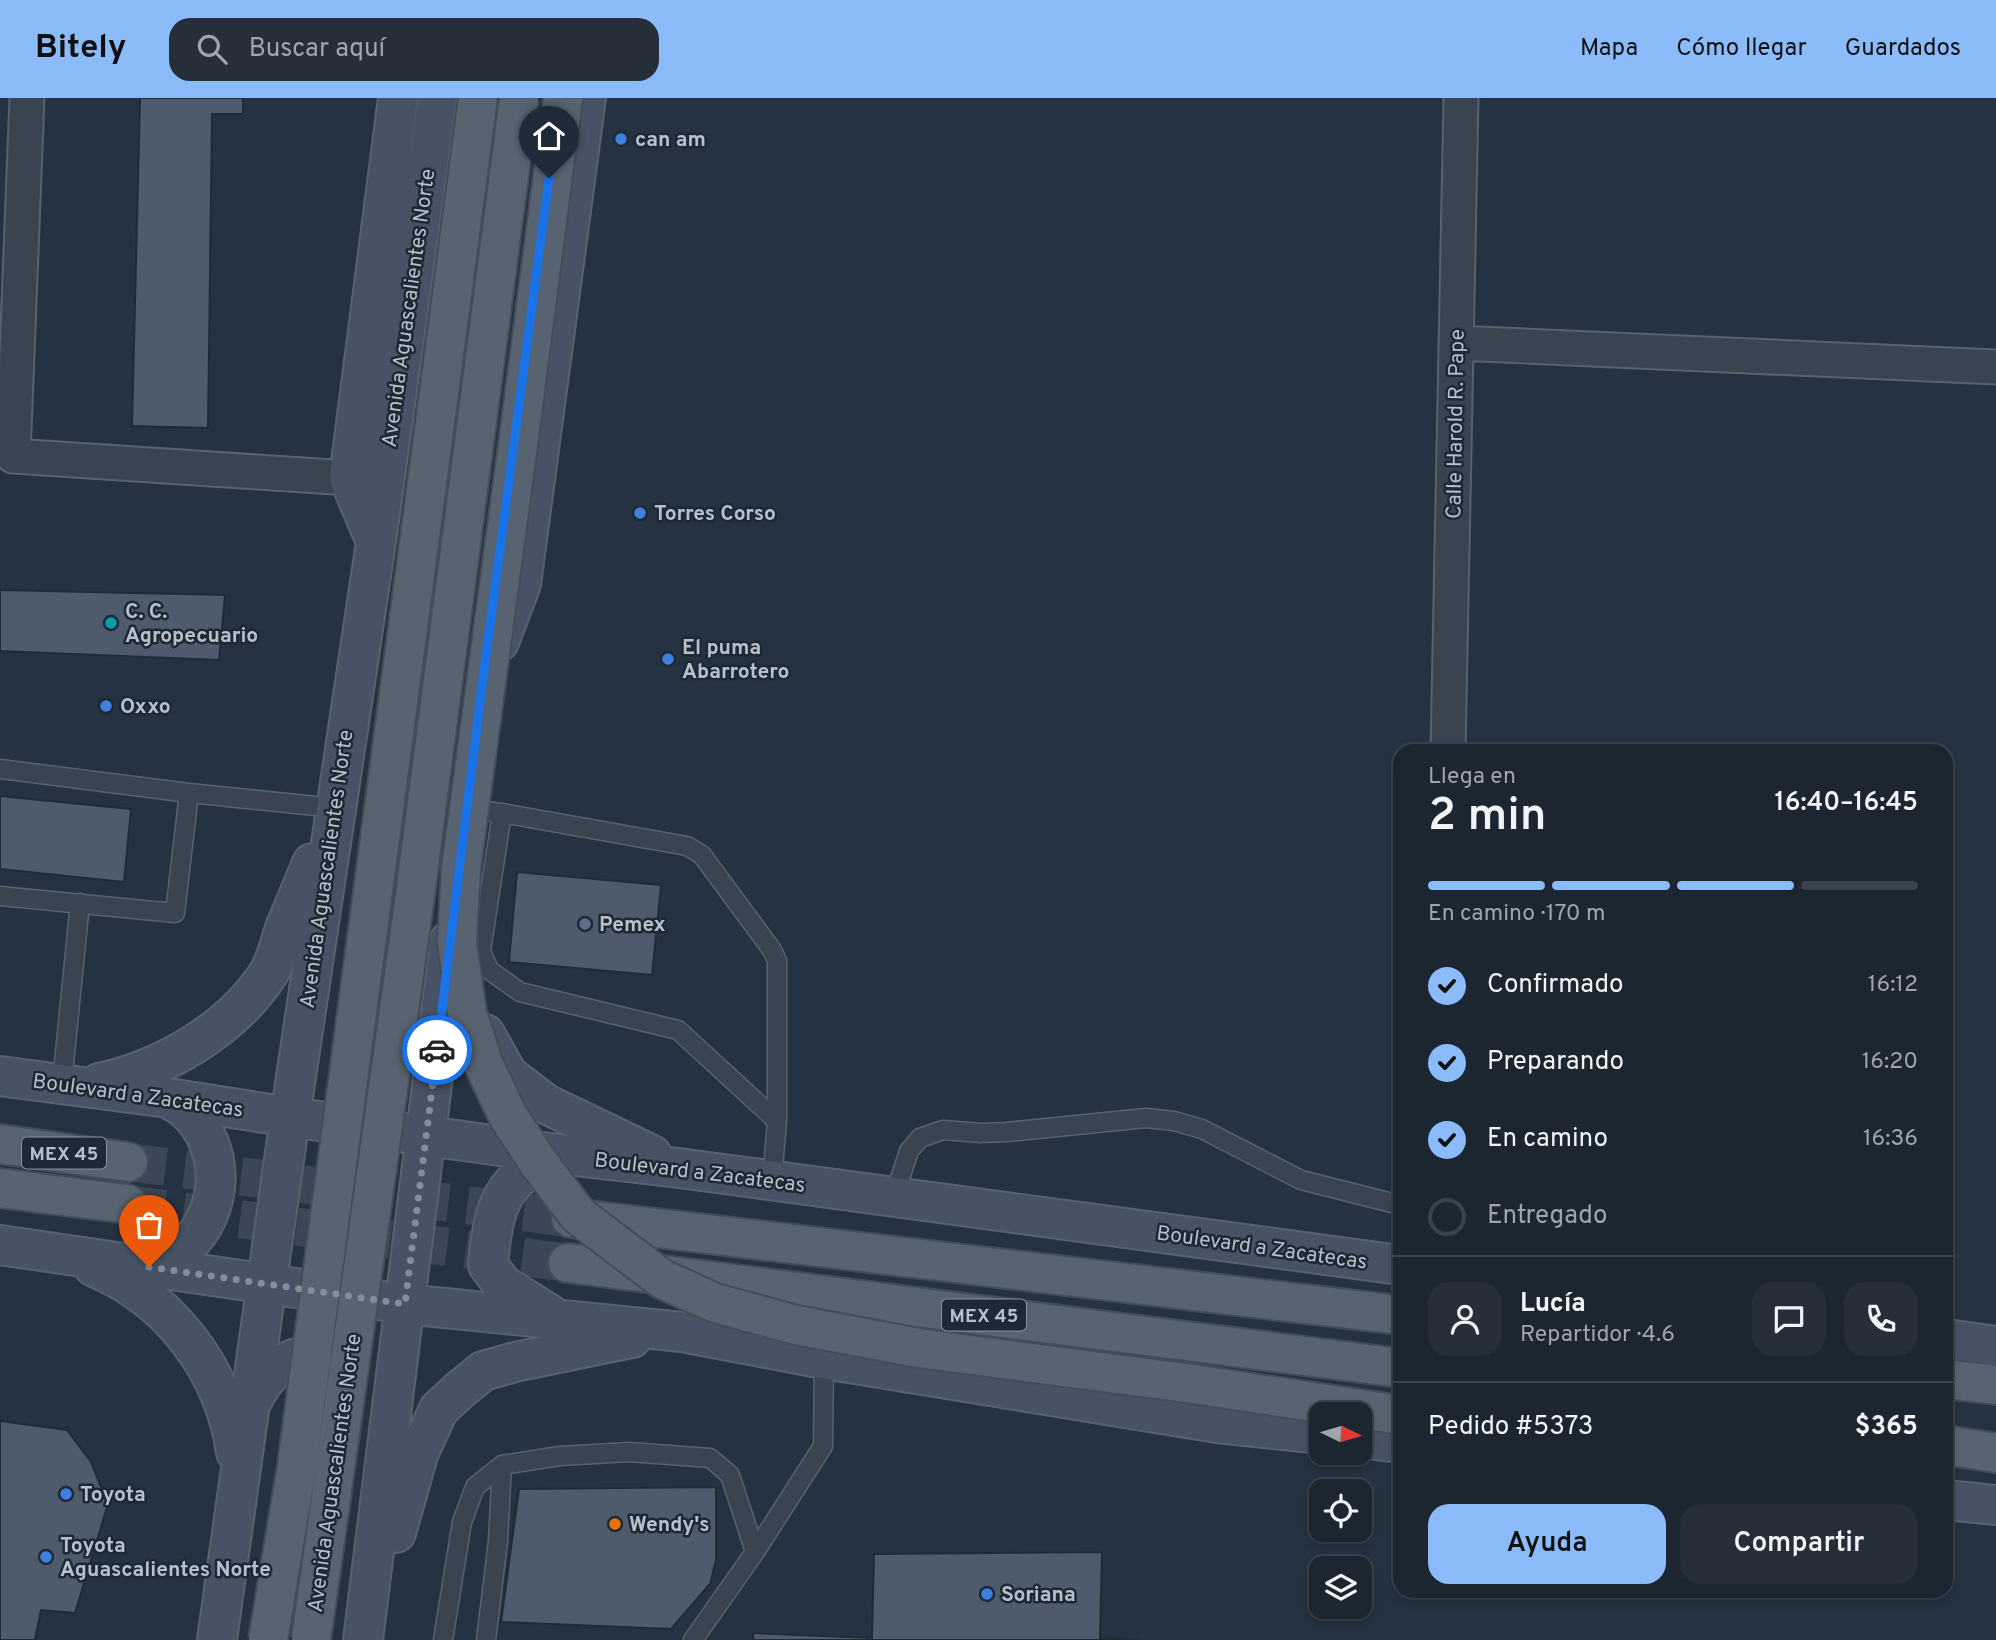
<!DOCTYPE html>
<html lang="es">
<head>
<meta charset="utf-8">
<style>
	:root { --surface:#1c2631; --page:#252e39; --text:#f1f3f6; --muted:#a0a5ab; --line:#3a434d; --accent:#8cbbf9 }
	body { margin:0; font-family:Overpass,sans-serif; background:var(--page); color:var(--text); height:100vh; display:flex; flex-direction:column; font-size:26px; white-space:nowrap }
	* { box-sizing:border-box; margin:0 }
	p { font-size:23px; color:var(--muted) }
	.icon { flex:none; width:38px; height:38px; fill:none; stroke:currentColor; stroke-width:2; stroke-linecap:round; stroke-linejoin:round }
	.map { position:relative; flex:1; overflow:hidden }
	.side { position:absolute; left:1393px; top:646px; width:560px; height:854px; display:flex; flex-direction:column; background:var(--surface); border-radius:21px; box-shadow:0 4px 10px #0003,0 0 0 2px var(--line) }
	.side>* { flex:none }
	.needle { width:46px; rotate:95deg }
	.buttons { position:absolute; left:1309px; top:1304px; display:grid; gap:14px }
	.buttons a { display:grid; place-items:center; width:63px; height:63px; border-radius:14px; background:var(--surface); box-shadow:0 4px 10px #0003,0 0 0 2px var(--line); font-size:35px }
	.pin { position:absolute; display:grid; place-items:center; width:60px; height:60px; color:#fff; margin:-72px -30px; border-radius:50% 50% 50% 0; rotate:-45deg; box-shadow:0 0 7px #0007 }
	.pin .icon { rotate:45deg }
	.courier { position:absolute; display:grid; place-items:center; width:70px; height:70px; margin:-35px; border:5px solid #1a73e8; border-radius:50%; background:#fff; color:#222; box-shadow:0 2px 9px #0007 }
	.head em { font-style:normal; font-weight:600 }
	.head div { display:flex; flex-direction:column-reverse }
	.head { display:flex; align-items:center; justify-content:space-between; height:119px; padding:0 35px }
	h1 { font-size:46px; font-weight:600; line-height:52px }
	.bar { display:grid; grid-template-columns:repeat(4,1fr); gap:10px 7px; align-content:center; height:84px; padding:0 35px }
	.bar i { height:9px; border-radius:5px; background:var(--line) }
	.bar .on { background:var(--accent) }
	.bar p { grid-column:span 4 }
	.line { display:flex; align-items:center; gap:18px; padding:0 35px; border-top:2px solid var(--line) }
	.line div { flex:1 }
	.round { display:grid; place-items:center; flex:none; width:74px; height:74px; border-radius:21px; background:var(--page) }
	ol { padding:0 35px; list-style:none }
	li { display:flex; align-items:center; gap:21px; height:77px }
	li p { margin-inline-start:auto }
	li .icon { padding:7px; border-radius:50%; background:var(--accent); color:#111; stroke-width:4 }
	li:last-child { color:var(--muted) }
	li i { width:38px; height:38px; border:4px solid var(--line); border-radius:50% }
	.primary-button { display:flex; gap:14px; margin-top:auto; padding:14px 35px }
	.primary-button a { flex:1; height:80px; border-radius:21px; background:var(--accent); color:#111; font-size:28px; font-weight:600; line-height:80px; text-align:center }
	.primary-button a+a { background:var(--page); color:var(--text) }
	header { display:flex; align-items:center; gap:42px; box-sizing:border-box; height:98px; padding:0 35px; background:var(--accent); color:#111 }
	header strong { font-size:33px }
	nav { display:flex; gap:38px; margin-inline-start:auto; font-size:24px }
	.search { width:490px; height:63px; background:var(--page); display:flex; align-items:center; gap:18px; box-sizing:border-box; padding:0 24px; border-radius:21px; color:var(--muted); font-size:26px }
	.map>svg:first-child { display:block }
	.building { fill:#4e5b6c; stroke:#202b38; stroke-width:2 }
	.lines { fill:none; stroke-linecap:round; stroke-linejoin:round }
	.primary-tunnel { stroke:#3b4756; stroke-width:38; stroke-dasharray:38 19; stroke-linecap:butt }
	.lane-casing { stroke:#57626e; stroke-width:21 }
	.street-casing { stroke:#57626e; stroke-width:37 }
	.secondary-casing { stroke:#57626e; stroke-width:42 }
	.primary-casing { stroke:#434d5a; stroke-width:42 }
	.lane { stroke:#394450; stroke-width:18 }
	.street { stroke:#394450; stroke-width:33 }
	.secondary { stroke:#475364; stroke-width:38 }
	.primary { stroke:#576370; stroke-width:38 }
	.primary-bridge-casing { stroke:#434d5a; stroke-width:42; stroke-linecap:butt }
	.primary-bridge { stroke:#576370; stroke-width:38 }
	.done { stroke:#838e9b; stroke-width:7; stroke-dasharray:0 12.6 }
	.route { stroke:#1a73e8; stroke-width:9 }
	.shop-dot { fill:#3f7fe0; stroke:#1e2936; stroke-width:2.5 }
	.culture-dot { fill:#0f9aa8; stroke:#1e2936; stroke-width:2.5 }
	.service-dot { fill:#5c6f8a; stroke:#1e2936; stroke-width:2.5 }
	.food-dot { fill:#e8710a; stroke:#1e2936; stroke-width:2.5 }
	.labels { text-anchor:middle; stroke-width:5; stroke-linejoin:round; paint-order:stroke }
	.shield { fill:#1e2936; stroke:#88929e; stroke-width:2 }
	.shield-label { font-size:19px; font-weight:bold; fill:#b6bfcb }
	.poi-label { font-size:21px; font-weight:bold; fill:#b6bfcb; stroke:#1e2936; text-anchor:start }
	.street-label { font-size:21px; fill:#b6bfcb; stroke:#1e2936 }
</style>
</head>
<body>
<header>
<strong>Bitely</strong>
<div class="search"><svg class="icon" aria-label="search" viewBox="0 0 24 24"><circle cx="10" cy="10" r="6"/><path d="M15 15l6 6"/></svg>Buscar aquí</div>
<nav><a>Mapa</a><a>Cómo llegar</a><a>Guardados</a></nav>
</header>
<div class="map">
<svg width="1996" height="1542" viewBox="0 0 1996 1542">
	<rect width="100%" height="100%" fill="#253241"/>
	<path class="building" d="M140,0H243V16H212L208,330L132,328Z
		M0,492L225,497L219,562L0,553Z
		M0,698L131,711L124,784L0,771Z
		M517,774L661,787L652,877L509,864Z
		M0,1323L67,1332L91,1364L108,1406L75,1515L41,1512L35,1542H0Z
		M716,1389V1462L710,1486L671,1531L501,1524L519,1391Z
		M1102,1454L1100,1540L1139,1542H753V1535L872,1540L874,1456Z"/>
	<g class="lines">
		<path class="primary-tunnel" d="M128,1064L569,1120
			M127,1106L568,1165"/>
		<g class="lane-casing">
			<path id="lane" d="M0,671L189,695L335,710
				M467,711L502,715L687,748L702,757L772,852L777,863V1023L772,1082
				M502,715L481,853L489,872L520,894L678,932L777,1023
				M0,798L175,815L189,695
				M62,985L80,805
				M894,1099L909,1053L920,1040L943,1032L981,1035L1007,1034L1146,1020L1174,1023L1202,1031L1301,1082L1400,1107
				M443,1542L462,1424L475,1389L502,1367L560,1358L629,1354L710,1360L730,1377L755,1454
				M486,1542L498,1443L502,1367
				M693,1542L755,1454L823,1348L824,1261"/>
		</g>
		<g class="street-casing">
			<path id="street" d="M27,0L13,358L349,380
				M1457,245L1996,269
				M1448,653L1461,0"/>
		</g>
		<g class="secondary-casing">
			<path id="secondary" d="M376,444L349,380L398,0
				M499,544L521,486L586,0
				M485,936L508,977L546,1006L652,1057
				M0,978L168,1000L290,1019L558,1056L679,1070L1400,1167
				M99,985C164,971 231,932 268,876C276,863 280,845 285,830C294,809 303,787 312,765
				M0,1147L405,1206L682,1234L824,1261L1217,1325L1321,1336
				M94,1169C170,1201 224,1271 236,1354
				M149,1169C162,1163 175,1158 186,1148C225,1112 226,1048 186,1012C181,1007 174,1004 168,1000
				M551,1217L503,1187L488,1167C491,1138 493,1105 515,1083C525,1073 545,1064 558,1056
				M1946,1241L1996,1248
				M251,1305C269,1266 302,1247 344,1262
				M1360,1340L1400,1345
				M1946,1402L1996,1407
				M396,1435L419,1354L439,1311L461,1291L483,1273L515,1264L632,1240
				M217,1542L290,1019L376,444L437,0
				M363,1542L450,842"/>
		</g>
		<g class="primary-casing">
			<path id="primary" d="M0,1046L128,1064
				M0,1090L127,1106
				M571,1120L1400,1217
				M568,1165L1400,1270
				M1946,1281L1996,1287
				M1946,1347L1996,1355"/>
		</g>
		<use href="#lane" class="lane"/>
		<use href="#street" class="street"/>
		<use href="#secondary" class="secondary"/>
		<use href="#primary" class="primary"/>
		<g class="primary-bridge-casing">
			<path id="primary-bridge" d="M563,0L518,347L461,770L457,845L467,915L483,965L508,1018L538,1064L578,1117L662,1181L715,1205L796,1227L918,1250L1186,1285L1400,1317
				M268,1542L297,1368L478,0
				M311,1542L414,805L519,0"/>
		</g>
		<use href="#primary-bridge" class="primary-bridge"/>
	</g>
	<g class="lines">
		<path class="done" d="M149,1169L405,1206L437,952"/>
		<path class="route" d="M437,952L482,588L549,80"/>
	</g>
	<g class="shop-dot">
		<circle cx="621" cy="41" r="7"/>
		<circle cx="640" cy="415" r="7"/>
		<circle cx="668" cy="561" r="7"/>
		<circle cx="106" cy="608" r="7"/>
		<circle cx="66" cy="1396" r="7"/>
		<circle cx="46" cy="1459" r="7"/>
		<circle cx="987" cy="1496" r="7"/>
	</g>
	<circle class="culture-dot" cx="111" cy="525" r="7"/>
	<circle class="service-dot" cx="585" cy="826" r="7"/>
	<circle class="food-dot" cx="615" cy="1426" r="7"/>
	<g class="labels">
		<g class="shield">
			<rect x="22" y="1039.5" width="84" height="31" rx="5"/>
			<rect x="942" y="1201.5" width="84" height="31" rx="5"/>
		</g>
		<g class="shield-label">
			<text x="64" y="1062">MEX 45</text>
			<text x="984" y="1224">MEX 45</text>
		</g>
		<g class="poi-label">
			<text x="635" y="48">can am</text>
			<text x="654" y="422">Torres Corso</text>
			<text x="125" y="520">C. C.<tspan x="125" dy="24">Agropecuario</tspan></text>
			<text x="682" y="556">El puma<tspan x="682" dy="24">Abarrotero</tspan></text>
			<text x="120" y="615">Oxxo</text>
			<text x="599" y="833">Pemex</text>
			<text x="80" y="1403">Toyota</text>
			<text x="629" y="1433">Wendy's</text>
			<text x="60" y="1454">Toyota<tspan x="60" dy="24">Aguascalientes Norte</tspan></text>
			<text x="1001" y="1503">Soriana</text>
		</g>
		<g class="street-label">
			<text transform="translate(408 210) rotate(-82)" y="7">Avenida Aguascalientes Norte</text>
			<text transform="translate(1455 326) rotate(-89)" y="7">Calle Harold R. Pape</text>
			<text transform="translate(326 771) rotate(-82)" y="7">Avenida Aguascalientes Norte</text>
			<text transform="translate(138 997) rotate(8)" y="7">Boulevard a Zacatecas</text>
			<text transform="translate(700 1074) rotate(7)" y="7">Boulevard a Zacatecas</text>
			<text transform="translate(1262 1149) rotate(8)" y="7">Boulevard a Zacatecas</text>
			<text transform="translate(334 1375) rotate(-82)" y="7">Avenida Aguascalientes Norte</text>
		</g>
	</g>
</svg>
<div class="buttons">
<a><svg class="needle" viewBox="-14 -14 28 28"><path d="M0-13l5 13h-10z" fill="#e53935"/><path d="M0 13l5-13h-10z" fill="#a0a5ab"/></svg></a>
<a><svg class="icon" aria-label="locate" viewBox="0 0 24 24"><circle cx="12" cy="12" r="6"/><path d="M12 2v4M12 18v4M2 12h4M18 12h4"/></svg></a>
<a><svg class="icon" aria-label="layers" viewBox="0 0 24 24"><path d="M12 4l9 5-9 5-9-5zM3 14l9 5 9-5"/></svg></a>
</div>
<div class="pin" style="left:149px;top:1169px;background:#ea580c"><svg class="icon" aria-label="bag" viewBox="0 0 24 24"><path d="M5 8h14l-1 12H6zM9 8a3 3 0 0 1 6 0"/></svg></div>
<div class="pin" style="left:549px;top:80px;background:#1f2937"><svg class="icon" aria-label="home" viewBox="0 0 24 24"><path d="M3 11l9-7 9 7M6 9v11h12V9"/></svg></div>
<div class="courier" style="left:437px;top:952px"><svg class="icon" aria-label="car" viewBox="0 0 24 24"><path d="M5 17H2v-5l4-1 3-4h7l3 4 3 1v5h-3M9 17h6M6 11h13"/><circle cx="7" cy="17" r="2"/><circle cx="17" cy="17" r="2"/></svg></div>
<section class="side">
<div class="head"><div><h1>2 min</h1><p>Llega en</p></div><em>16:40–16:45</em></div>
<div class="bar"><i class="on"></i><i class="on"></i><i class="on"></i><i></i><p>En camino · 170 m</p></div>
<ol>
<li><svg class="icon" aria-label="check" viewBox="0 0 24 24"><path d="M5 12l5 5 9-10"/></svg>Confirmado<p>16:12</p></li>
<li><svg class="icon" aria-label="check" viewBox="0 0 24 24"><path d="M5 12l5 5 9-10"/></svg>Preparando<p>16:20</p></li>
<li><svg class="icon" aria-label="check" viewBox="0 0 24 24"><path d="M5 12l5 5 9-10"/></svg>En camino<p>16:36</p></li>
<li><i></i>Entregado</li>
</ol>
<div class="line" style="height:126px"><a class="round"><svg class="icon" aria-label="person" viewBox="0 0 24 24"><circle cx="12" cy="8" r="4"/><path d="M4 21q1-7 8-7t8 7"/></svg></a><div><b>Lucía</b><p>Repartidor · 4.6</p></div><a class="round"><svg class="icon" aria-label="chat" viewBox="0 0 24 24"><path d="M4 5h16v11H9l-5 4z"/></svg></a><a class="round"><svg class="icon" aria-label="phone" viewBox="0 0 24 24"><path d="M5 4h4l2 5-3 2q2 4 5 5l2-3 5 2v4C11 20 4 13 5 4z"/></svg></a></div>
<div class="line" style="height:91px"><div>Pedido #5373</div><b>$365</b></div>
<div class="primary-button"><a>Ayuda</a><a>Compartir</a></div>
</section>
</div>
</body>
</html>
